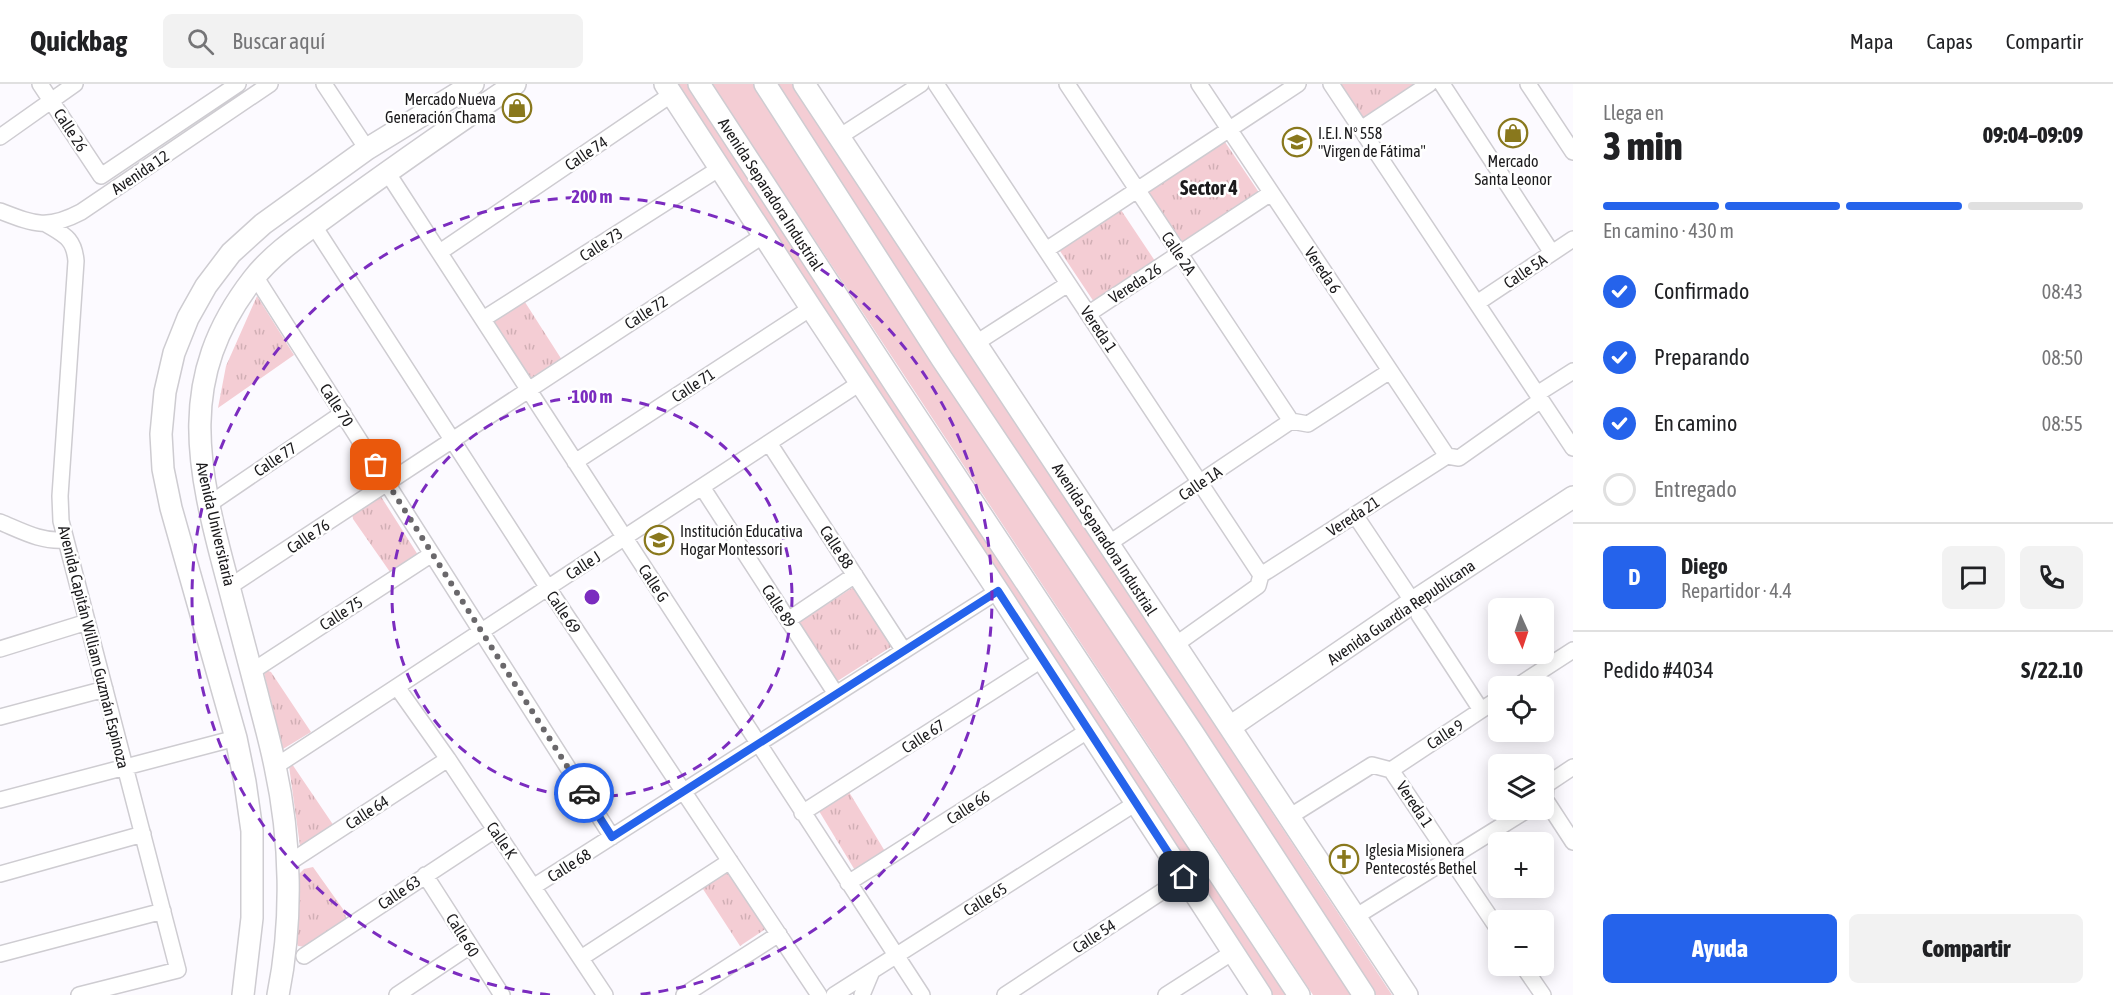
<!DOCTYPE html>
<html lang="es">
<head>
<meta charset="utf-8">
<style>
	:root { --surface:#fff; --page:#f2f2f2; --text:#202124; --muted:#757577; --line:#e0e0e0; --accent:#2563eb }
	body { margin:0; font-family:"Asap Condensed",sans-serif; background:var(--page); color:var(--text); height:100vh; display:flex; flex-direction:column; font-size:22px; white-space:nowrap }
	* { box-sizing:border-box; margin:0 }
	p { font-size:20px; color:var(--muted) }
	.icon { flex:none; width:33px; height:33px; fill:none; stroke:currentColor; stroke-width:2; stroke-linecap:round; stroke-linejoin:round }
	.map { position:relative; flex:1; overflow:hidden }
	.side { display:flex; flex-direction:column; background:var(--surface); width:540px }
	.side>* { flex:none }
	.needle { width:39px; rotate:177deg }
	.controls { position:absolute; left:1488px; top:514px; display:grid; gap:12px }
	.controls a { display:grid; place-items:center; width:66px; height:66px; border-radius:9px; background:var(--surface); box-shadow:0 3px 15px #0003; font-size:30px }
	.pin { position:absolute; display:grid; place-items:center; width:51px; height:51px; color:#fff; margin:-26px; border-radius:12px; box-shadow:0 3px 9px #0006 }
	.courier { position:absolute; display:grid; place-items:center; width:60px; height:60px; margin:-30px; border:4px solid #2563eb; border-radius:50%; background:#fff; color:#222; box-shadow:0 2px 8px #0007 }
	.summary em { font-style:normal; font-weight:800 }
	.summary div { display:flex; flex-direction:column-reverse }
	.summary { display:flex; align-items:center; justify-content:space-between; height:102px; padding:0 30px }
	h1 { font-size:39px; font-weight:800; line-height:45px }
	.bar { display:grid; grid-template-columns:repeat(4,1fr); gap:9px 6px; align-content:center; height:72px; padding:0 30px }
	.bar i { height:8px; border-radius:4px; background:var(--line) }
	.bar .on { background:var(--accent) }
	.bar p { grid-column:span 4 }
	.line { display:flex; align-items:center; gap:15px; padding:0 30px; border-top:2px solid var(--line) }
	.line div { flex:1 }
	.round { display:grid; place-items:center; flex:none; width:63px; height:63px; border-radius:9px; background:var(--page) }
	ol { padding:0 30px; list-style:none }
	li { display:flex; align-items:center; gap:18px; height:66px }
	li p { margin-inline-start:auto }
	li .icon { padding:6px; border-radius:50%; background:var(--accent); color:#fff; stroke-width:4 }
	li:last-child { color:var(--muted) }
	li i { width:33px; height:33px; border:3px solid var(--line); border-radius:50% }
	.action { display:flex; gap:12px; margin-top:auto; padding:12px 30px }
	.action a { flex:1; height:69px; border-radius:9px; background:var(--accent); color:#fff; font-size:24px; font-weight:800; line-height:69px; text-align:center }
	.action a+a { background:var(--page); color:var(--text) }
	header { display:flex; align-items:center; gap:36px; box-sizing:border-box; height:84px; padding:0 30px; background:var(--surface); border-bottom:2px solid var(--line) }
	header strong { font-size:28px }
	nav { display:flex; gap:33px; margin-inline-start:auto; font-size:21px }
	.search { width:420px; height:54px; background:var(--page); display:flex; align-items:center; gap:15px; box-sizing:border-box; padding:0 21px; border-radius:9px; color:var(--muted); font-size:22px }
	main { display:flex; flex:1; min-height:0 }
	.map>svg:first-child { display:block }
	.grass { fill:#f4cdd4 }
	.park { fill:url(#park-tufts) }
	.lines { fill:none; stroke-linecap:round; stroke-linejoin:round }
	.street-casing { stroke:#ceccd1; stroke-width:18 }
	.secondary-casing { stroke:#ceccd1; stroke-width:24 }
	.street { stroke:#fff; stroke-width:15 }
	.secondary { stroke:#fff; stroke-width:21 }
	.done { stroke:#6a686b; stroke-width:6; stroke-dasharray:0 10.8 }
	.route { stroke:#2563eb; stroke-width:8 }
	.ring { fill:none; stroke:#7b2cbf; stroke-width:3; stroke-dasharray:10 8 }
	.labels { text-anchor:middle; stroke-width:5; stroke-linejoin:round; paint-order:stroke }
	.poi-label { font-size:16px; fill:#1b1a1c; stroke:#fff; text-anchor:start }
	.street-label { font-size:16px; fill:#1b1a1c; stroke:#fff }
	.quarter-label { font-size:20px; font-weight:bold; fill:#1b1a1c; stroke:#fff }
	.centre { fill:#7b2cbf; stroke:#fff; stroke-width:3 }
	.ring-label { font-size:18px; text-anchor:middle; font-weight:bold; fill:#7b2cbf; stroke:#fff; stroke-width:5; stroke-linejoin:round; paint-order:stroke }
</style>
</head>
<body>
<header>
<strong>Quickbag</strong>
<div class="search"><svg class="icon" aria-label="search" viewBox="0 0 24 24"><circle cx="10" cy="10" r="6"/><path d="M15 15l6 6"/></svg>Buscar aquí</div>
<nav><a>Mapa</a><a>Capas</a><a>Compartir</a></nav>
</header>
<main>
<div class="map">
<svg width="1573" height="911" viewBox="0 0 1573 911">
	<defs>
		<pattern id="park-tufts" width="24" height="20" patternUnits="userSpaceOnUse" patternTransform="scale(1.5)"><rect width="24" height="20" fill="#f4cdd4"/><path d="M3 7l-1-3M5 7V3M7 7l1-3M15 17l-1-3M17 17v-4M19 17l1-3" fill="none" stroke="#d1afb5"/></pattern>
	</defs>
	<rect width="100%" height="100%" fill="#fcfaff"/>
	<path class="grass" d="M676,0H692L1288,911H1271Z
		M712,0H757L1354,911H1313Z
		M772,0H793L1392,911H1371Z"/>
	<path class="park" d="M1337,0H1415L1361,36Z
		M1223,55L1260,110L1184,160L1147,106Z
		M1119,123L1155,177L1094,218L1058,164Z
		M257,212L294,271L218,324L226,282Z
		M523,215L562,276L531,295L492,234Z
		M380,411L418,471L390,488L353,435L352,429Z
		M855,502L894,561L836,598L798,539Z
		M263,585L271,588L311,648L283,665Z
		M292,680L334,742L300,762L289,682Z
		M849,708L886,769L856,788L819,727Z
		M313,783L345,828L346,835L306,863L298,862L296,857L299,825L297,792L304,785Z
		M728,784L767,844L740,862L701,802Z"/>
	<g class="lines">
		<g class="street-casing">
			<path id="street" d="M40,0L101,92L238,0
				M324,0L367,65
				M936,0L1261,491
				M1067,0L1291,337
				M1199,0L1447,372
				M1331,0L1573,364
				M1442,0L1552,169
				M1528,0L1573,68
				M1361,45L1429,0
				M0,53L75,0
				M839,53L921,0
				M387,88L922,911
				M0,127C34,140 47,146 81,128L270,0
				M46,140C64,151 74,154 76,177L60,412L61,437L178,886L79,911
				M314,142L548,504L819,911
				M1046,166L1298,0
				M440,168L672,10
				M255,192L612,753
				M1477,219L1573,155
				M1088,230L1271,109
				M483,235L720,84
				M976,259L1068,200
				M1537,310L1573,287
				M1291,337L1308,340L1390,287
				M769,359L904,567
				M575,378L811,224
				M702,403L836,610
				M208,421L343,329
				M1355,431L1413,518
				M0,438C22,447 41,458 65,456
				M1108,460L1291,337
				M229,503L764,151
				M1419,531L1481,626
				M788,536L855,491
				M1175,561L1258,502L1261,491L1447,372L1459,374L1541,316
				M0,565L87,538
				M251,588L432,470
				M397,603L448,675L605,911
				M1516,603L1573,566
				M0,633L105,605
				M276,682L860,299
				M1391,686L1498,845
				M1391,686L1498,615
				M1545,715L1573,758
				M1545,715L1546,701L1573,683
				M0,716L236,654
				M802,729L1043,575
				M1289,733L1372,681L1391,686
				M287,780L448,675
				M0,790L143,750
				M425,791L502,911
				M848,799L1089,646
				M533,803L998,507
				M1355,833L1527,726
				M0,870L163,827
				M304,872L495,746
				M581,874L730,777
				M1523,882L1543,911
				M397,911L470,862
				M684,911L779,850
				M834,911L1136,719
				M862,911L872,887
				M1005,911L1184,793
				M1166,911L1233,868"/>
		</g>
		<g class="secondary-casing">
			<path id="secondary" d="M665,0L811,224L998,507L1261,911
				M699,0L896,302L1299,911
				M765,0L942,275L1193,649L1364,911
				M804,0L1407,911
				M1230,643L1413,518L1573,413
				M243,911L252,834V747L245,698L236,654L171,424L163,385L161,350L165,308L174,269L188,234L206,202L231,169L263,140L367,65L473,0
				M278,911C293,837 291,755 275,682C270,657 263,633 257,609C247,571 237,533 227,495C197,383 176,294 253,195C274,168 304,149 331,129C391,85 453,42 515,0"/>
		</g>
		<use href="#street" class="street"/>
		<use href="#secondary" class="secondary"/>
	</g>
	<g class="lines">
		<path class="done" d="M376,381L584,709"/>
		<path class="route" d="M584,709L612,753L998,507L1184,793"/>
	</g>
	<g class="ring">
		<circle cx="592" cy="513" r="200"/>
		<path d="M550 911A400 400 0 1 1 634 911"/>
	</g>
	<defs>
		<g id="shop-ring" transform="scale(1.5)"><circle r="9.5" fill="#fff" stroke="#89781d" stroke-width="1.5"/><path d="M-5-2.5h2.3a2.7 3.5 0 0 1 5.4 0H5L5.5 6h-11ZM-1.5-2.5h3a1.5 2.3 0 0 0-3 0Z" fill="#89781d"/></g>
		<g id="school-ring" transform="scale(1.5)"><circle r="9.5" fill="#fff" stroke="#89781d" stroke-width="1.5"/><path d="M0-5L7-2L0 1L-7-2ZM-4 1L0 2.5L4 1V4Q0 6-4 4Z" fill="#89781d"/></g>
		<g id="church-ring" transform="scale(1.5)"><circle r="9.5" fill="#fff" stroke="#89781d" stroke-width="1.5"/><path d="M-1.2-6h2.4v3.5h3.3v2.4h-3.3V6h-2.4V-.1h-3.3v-2.4h3.3Z" fill="#89781d"/></g>
	</defs>
	<g fill-rule="evenodd">
		<use href="#shop-ring" x="517" y="24"/>
		<use href="#shop-ring" x="1513" y="49"/>
		<use href="#school-ring" x="1297" y="58"/>
		<use href="#school-ring" x="659" y="456"/>
		<use href="#church-ring" x="1344" y="775"/>
	</g>
	<g class="labels">
		<g class="poi-label">
			<text x="496" y="21" text-anchor="end">Mercado Nueva<tspan x="496" dy="18">Generación Chama</tspan></text>
			<text x="1318" y="55">I.E.I. N° 558<tspan x="1318" dy="18">"Virgen de Fátima"</tspan></text>
			<text x="1513" y="83" text-anchor="middle">Mercado<tspan x="1513" dy="18">Santa Leonor</tspan></text>
			<text x="680" y="453">Institución Educativa<tspan x="680" dy="18">Hogar Montessori</tspan></text>
			<text x="1365" y="772">Iglesia Misionera<tspan x="1365" dy="18">Pentecostés Bethel</tspan></text>
		</g>
		<g class="street-label">
			<text transform="translate(71 46) rotate(57)" y="6">Calle 26</text>
			<text transform="translate(586 69) rotate(-34)" y="6">Calle 74</text>
			<text transform="translate(140 88) rotate(-34)" y="6">Avenida 12</text>
			<text transform="translate(771 110) rotate(57)" y="6">Avenida Separadora Industrial</text>
			<text transform="translate(601 160) rotate(-33)" y="6">Calle 73</text>
			<text transform="translate(1179 169) rotate(56)" y="6">Calle 2A</text>
			<text transform="translate(1323 186) rotate(56)" y="6">Vereda 6</text>
			<text transform="translate(1525 187) rotate(-34)" y="6">Calle 5A</text>
			<text transform="translate(1135 199) rotate(-33)" y="6">Vereda 26</text>
			<text transform="translate(646 228) rotate(-33)" y="6">Calle 72</text>
			<text transform="translate(1099 245) rotate(56)" y="6">Vereda 1</text>
			<text transform="translate(693 301) rotate(-33)" y="6">Calle 71</text>
			<text transform="translate(337 321) rotate(57)" y="6">Calle 70</text>
			<text transform="translate(275 375) rotate(-34)" y="6">Calle 77</text>
			<text transform="translate(1200 399) rotate(-34)" y="6">Calle 1A</text>
			<text transform="translate(1353 432) rotate(-33)" y="6">Vereda 21</text>
			<text transform="translate(216 440) rotate(77)" y="6">Avenida Universitaria</text>
			<text transform="translate(308 452) rotate(-34)" y="6">Calle 76</text>
			<text transform="translate(1105 455) rotate(57)" y="6">Avenida Separadora Industrial</text>
			<text transform="translate(837 463) rotate(57)" y="6">Calle 88</text>
			<text transform="translate(583 481) rotate(-33)" y="6">Calle J</text>
			<text transform="translate(654 499) rotate(57)" y="6">Calle G</text>
			<text transform="translate(779 522) rotate(57)" y="6">Calle 89</text>
			<text transform="translate(564 528) rotate(56)" y="6">Calle 69</text>
			<text transform="translate(1401 528) rotate(-34)" y="6">Avenida Guardia Republicana</text>
			<text transform="translate(341 529) rotate(-33)" y="6">Calle 75</text>
			<text transform="translate(94 563) rotate(76)" y="6">Avenida Capitán William Guzmán Espinoza</text>
			<text transform="translate(1445 650) rotate(-33)" y="6">Calle 9</text>
			<text transform="translate(923 652) rotate(-33)" y="6">Calle 67</text>
			<text transform="translate(1415 720) rotate(56)" y="6">Vereda 1</text>
			<text transform="translate(968 723) rotate(-33)" y="6">Calle 66</text>
			<text transform="translate(367 728) rotate(-33)" y="6">Calle 64</text>
			<text transform="translate(502 756) rotate(56)" y="6">Calle K</text>
			<text transform="translate(569 781) rotate(-32)" y="6">Calle 68</text>
			<text transform="translate(399 808) rotate(-34)" y="6">Calle 63</text>
			<text transform="translate(985 815) rotate(-32)" y="6">Calle 65</text>
			<text transform="translate(463 851) rotate(58)" y="6">Calle 60</text>
			<text transform="translate(1094 852) rotate(-33)" y="6">Calle 54</text>
		</g>
		<g class="quarter-label">
			<text x="1209" y="111">Sector 4</text>
		</g>
	</g>
	<circle cx="592" cy="513" r="9" class="centre"/>
	<g class="ring-label">
		<text x="592" y="119">200 m</text>
		<text x="592" y="319">100 m</text>
	</g>
</svg>
<div class="controls">
<a><svg class="needle" viewBox="-14 -14 28 28"><path d="M0-13l5 13h-10z" fill="#e53935"/><path d="M0 13l5-13h-10z" fill="#757577"/></svg></a>
<a><svg class="icon" aria-label="locate" viewBox="0 0 24 24"><circle cx="12" cy="12" r="6"/><path d="M12 2v4M12 18v4M2 12h4M18 12h4"/></svg></a>
<a><svg class="icon" aria-label="layers" viewBox="0 0 24 24"><path d="M12 4l9 5-9 5-9-5zM3 14l9 5 9-5"/></svg></a>
<a>+</a>
<a>−</a>
</div>
<div class="pin" style="left:376px;top:381px;background:#ea580c"><svg class="icon" aria-label="bag" viewBox="0 0 24 24"><path d="M5 8h14l-1 12H6zM9 8a3 3 0 0 1 6 0"/></svg></div>
<div class="pin" style="left:1184px;top:793px;background:#1f2937"><svg class="icon" aria-label="home" viewBox="0 0 24 24"><path d="M3 11l9-7 9 7M6 9v11h12V9"/></svg></div>
<div class="courier" style="left:584px;top:709px"><svg class="icon" aria-label="car" viewBox="0 0 24 24"><path d="M5 17H2v-5l4-1 3-4h7l3 4 3 1v5h-3M9 17h6M6 11h13"/><circle cx="7" cy="17" r="2"/><circle cx="17" cy="17" r="2"/></svg></div>
</div>
<section class="side">
<div class="summary"><div><h1>3 min</h1><p>Llega en</p></div><em>09:04–09:09</em></div>
<div class="bar"><i class="on"></i><i class="on"></i><i class="on"></i><i></i><p>En camino · 430 m</p></div>
<ol>
<li><svg class="icon" aria-label="check" viewBox="0 0 24 24"><path d="M5 12l5 5 9-10"/></svg>Confirmado<p>08:43</p></li>
<li><svg class="icon" aria-label="check" viewBox="0 0 24 24"><path d="M5 12l5 5 9-10"/></svg>Preparando<p>08:50</p></li>
<li><svg class="icon" aria-label="check" viewBox="0 0 24 24"><path d="M5 12l5 5 9-10"/></svg>En camino<p>08:55</p></li>
<li><i></i>Entregado</li>
</ol>
<div class="line" style="height:108px"><b class="round" style="background:var(--accent);color:#fff">D</b><div><b>Diego</b><p>Repartidor · 4.4</p></div><a class="round"><svg class="icon" aria-label="chat" viewBox="0 0 24 24"><path d="M4 5h16v11H9l-5 4z"/></svg></a><a class="round"><svg class="icon" aria-label="phone" viewBox="0 0 24 24"><path d="M5 4h4l2 5-3 2q2 4 5 5l2-3 5 2v4C11 20 4 13 5 4z"/></svg></a></div>
<div class="line" style="height:78px"><div>Pedido #4034</div><b>S/22.10</b></div>
<div class="action"><a>Ayuda</a><a>Compartir</a></div>
</section>
</main>
</body>
</html>
